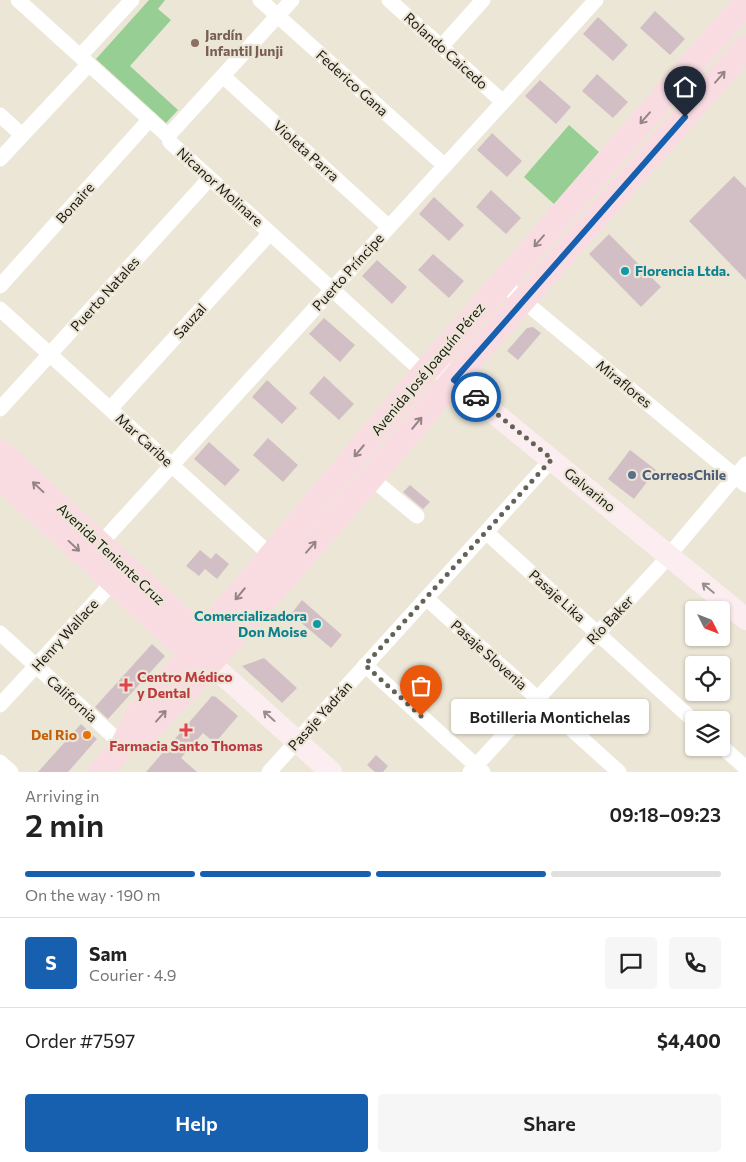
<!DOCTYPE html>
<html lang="en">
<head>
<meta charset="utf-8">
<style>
	:root { --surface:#fff; --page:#f6f6f6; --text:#222; --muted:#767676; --line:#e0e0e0; --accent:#175faf }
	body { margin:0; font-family:Commissioner,sans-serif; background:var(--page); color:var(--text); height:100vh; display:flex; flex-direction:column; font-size:19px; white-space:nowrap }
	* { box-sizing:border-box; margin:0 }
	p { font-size:16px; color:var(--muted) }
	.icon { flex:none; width:28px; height:28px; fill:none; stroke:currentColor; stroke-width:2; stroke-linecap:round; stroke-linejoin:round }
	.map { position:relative; height:772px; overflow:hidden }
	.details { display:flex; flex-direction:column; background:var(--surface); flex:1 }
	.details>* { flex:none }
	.needle { width:32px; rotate:132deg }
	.buttons { position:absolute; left:685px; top:601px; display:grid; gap:10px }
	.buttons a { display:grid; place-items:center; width:45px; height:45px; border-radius:5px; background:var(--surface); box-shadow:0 1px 4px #0004; font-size:25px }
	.pin { position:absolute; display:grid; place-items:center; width:42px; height:42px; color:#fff; margin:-51px -21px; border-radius:50% 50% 50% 0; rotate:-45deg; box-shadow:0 0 5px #0007 }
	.pin .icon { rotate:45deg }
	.courier { position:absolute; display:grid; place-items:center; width:50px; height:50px; margin:-25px; border:4px solid #175faf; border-radius:50%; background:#fff; color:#222; box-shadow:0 1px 6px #0007 }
	.bubble { position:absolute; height:35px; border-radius:5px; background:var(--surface); box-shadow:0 1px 4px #0004; font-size:16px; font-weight:600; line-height:35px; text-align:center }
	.head em { font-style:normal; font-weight:600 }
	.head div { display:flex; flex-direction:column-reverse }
	.head { display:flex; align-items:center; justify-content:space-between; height:85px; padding:0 25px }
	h1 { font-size:32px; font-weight:600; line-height:38px }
	.bar { display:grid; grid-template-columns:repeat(4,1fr); gap:8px 5px; align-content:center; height:60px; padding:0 25px }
	.bar i { height:6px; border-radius:4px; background:var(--line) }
	.bar .on { background:var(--accent) }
	.bar p { grid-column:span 4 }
	.line { display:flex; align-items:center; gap:12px; padding:0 25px; border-top:1px solid var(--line) }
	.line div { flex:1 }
	.round { display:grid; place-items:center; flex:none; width:52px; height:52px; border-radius:5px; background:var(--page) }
	.action { display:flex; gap:10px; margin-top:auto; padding:10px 25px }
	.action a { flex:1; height:58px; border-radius:5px; background:var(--accent); color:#fff; font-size:20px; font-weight:600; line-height:58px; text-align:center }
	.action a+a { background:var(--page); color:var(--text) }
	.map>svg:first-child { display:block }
	.green { fill:#97ce94 }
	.building { fill:#d2bfc6 }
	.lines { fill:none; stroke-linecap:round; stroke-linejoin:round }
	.street { stroke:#fff; stroke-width:15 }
	.secondary { stroke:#fceef0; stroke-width:22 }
	.primary { stroke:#f9dce2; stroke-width:25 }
	.oneway { stroke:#958485 }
	.oneway2 { stroke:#978e8d }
	.done { stroke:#646157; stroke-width:5; stroke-dasharray:0 9 }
	.route { stroke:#175faf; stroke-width:6 }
	.education-dot { fill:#8d6e63; stroke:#ece6d6; stroke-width:2 }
	.culture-dot { fill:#0f9aa8; stroke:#ece6d6; stroke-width:2 }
	.service-dot { fill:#5c6f8a; stroke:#ece6d6; stroke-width:2 }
	.health-dot { fill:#e0444e; stroke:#ece6d6; stroke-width:2 }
	.food-dot { fill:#e8710a; stroke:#ece6d6; stroke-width:2 }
	.labels { text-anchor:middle; stroke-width:4.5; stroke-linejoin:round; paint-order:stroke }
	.education-label { font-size:14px; font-weight:bold; fill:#785e54; stroke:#ece6d6; text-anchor:start }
	.street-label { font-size:14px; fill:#1b1913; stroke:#ece6d6 }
	.culture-label { font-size:14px; font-weight:bold; fill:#0d838f; stroke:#ece6d6; text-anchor:start }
	.service-label { font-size:14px; font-weight:bold; fill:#4e5e75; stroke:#ece6d6; text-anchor:start }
	.health-label { font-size:14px; font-weight:bold; fill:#be3a42; stroke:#ece6d6; text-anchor:start }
	.food-label { font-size:14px; font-weight:bold; fill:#c56008; stroke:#ece6d6; text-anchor:end }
</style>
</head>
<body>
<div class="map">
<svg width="746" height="772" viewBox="0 0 746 772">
	<rect width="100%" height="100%" fill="#ece6d6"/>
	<path class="green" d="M149,0H165L158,9L171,20L130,66L178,110L166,123L96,59Z
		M569,125L599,152L554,204L524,177Z"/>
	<path class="building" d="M655,11L685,39L670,55L640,28Z
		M598,17L628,45L613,61L583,34Z
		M597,74L628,102L613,118L582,91Z
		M540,80L571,107L556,124L525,96Z
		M492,133L522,161L507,177L477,150Z
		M734,176L746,188V280L689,221Z
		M491,190L521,218L506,234L476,207Z
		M434,197L464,225L449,241L419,214Z
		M609,234L661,287L641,307L589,254Z
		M433,254L464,281L449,298L418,270Z
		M377,260L407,287L392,304L362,276Z
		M324,318L355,345L340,362L309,334Z
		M533,327L541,333L518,360L507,351L527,328Z
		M324,376L354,404L339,420L309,393Z
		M267,380L297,408L282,424L252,397Z
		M268,438L298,465L283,482L253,455Z
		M209,442L240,470L225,486L194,459Z
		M630,450L656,470L634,499L608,479Z
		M410,485L430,502L423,509L403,492Z
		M200,550L211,559L216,553L229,564L217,579L205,569L199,576L186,566Z
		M302,600L342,635L331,648L291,614Z
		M152,644L165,656L108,719L95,707Z
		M264,658L297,688L282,703L242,666Z
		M212,696L216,697L238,716L215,743L203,733L181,758L197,772H146Z
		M81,724L97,739L68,772H38Z
		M376,755L388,766L383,772H375L367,765Z"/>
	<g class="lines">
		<path class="street" d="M18,0L168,136L170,142L424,373
			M260,0L445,166
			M389,0L503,102
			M441,47L483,0
			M80,56L132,0
			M223,76L389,227
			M0,115L22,135
			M168,136L292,0
			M0,159L89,64
			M502,283L746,485
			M0,286L150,119
			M0,309L276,560
			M0,409L210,178
			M110,409L270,233
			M371,478L417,516
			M486,532L694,721
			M100,544L596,0
			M426,598L619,772
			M0,633L123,745
			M365,665L483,772
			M0,705L113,582L119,581
			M721,746L746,768
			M0,762L11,772
			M269,772L552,459
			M470,772L659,567L746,464"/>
		<path class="secondary" d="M439,368L746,619
			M210,663L331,772"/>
		<path class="primary" d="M0,452L202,638L207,653
			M0,477L192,654L207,661
			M123,745L150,728L210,663L371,478L465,366L746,47
			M101,772L123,745L136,717L192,654L202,638L424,373L746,2"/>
	</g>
	<defs><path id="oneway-shaft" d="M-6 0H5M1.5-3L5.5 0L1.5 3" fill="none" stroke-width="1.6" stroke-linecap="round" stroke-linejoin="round" transform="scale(1.25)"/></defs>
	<g class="oneway">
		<use href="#oneway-shaft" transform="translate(720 77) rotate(-49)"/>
		<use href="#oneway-shaft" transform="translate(645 118) rotate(131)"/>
		<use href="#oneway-shaft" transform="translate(539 241) rotate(131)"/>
		<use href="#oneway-shaft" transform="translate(417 423) rotate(-50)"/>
		<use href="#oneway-shaft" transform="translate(359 451) rotate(130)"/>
		<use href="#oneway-shaft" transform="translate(38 487) rotate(-137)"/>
		<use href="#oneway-shaft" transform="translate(74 546) rotate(43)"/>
		<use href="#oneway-shaft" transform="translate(311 547) rotate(-49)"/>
		<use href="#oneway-shaft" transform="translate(240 594) rotate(130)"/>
		<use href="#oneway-shaft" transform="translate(161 716) rotate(-48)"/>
	</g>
	<g class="oneway2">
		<use href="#oneway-shaft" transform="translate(708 588) rotate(-140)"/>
		<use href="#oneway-shaft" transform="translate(269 716) rotate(-138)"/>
	</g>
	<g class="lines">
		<path class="done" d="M421,716L365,665L552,459L476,397"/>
		<path class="route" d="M476,397L454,380L685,117"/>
	</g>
	<circle class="education-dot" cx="195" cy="43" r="5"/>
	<g class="culture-dot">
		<circle cx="625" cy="271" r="5"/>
		<circle cx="317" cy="624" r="5"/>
	</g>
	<circle class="service-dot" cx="632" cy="475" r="5"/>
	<g class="health-dot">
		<path d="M123.5 677.5h5v5h5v5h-5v5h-5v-5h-5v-5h5z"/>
		<path d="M183.5 722.5h5v5h5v5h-5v5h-5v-5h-5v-5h5z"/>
	</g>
	<circle class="food-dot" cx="87" cy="735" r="5"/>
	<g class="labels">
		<g class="education-label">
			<text x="205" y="40">Jardín<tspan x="205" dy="16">Infantil Junji</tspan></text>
		</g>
		<g class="street-label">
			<text transform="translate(446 51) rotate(42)" y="5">Rolando Caicedo</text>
			<text transform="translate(352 83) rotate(42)" y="5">Federico Gana</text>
			<text transform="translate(306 151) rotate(42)" y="5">Violeta Parra</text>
			<text transform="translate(220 187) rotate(42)" y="5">Nicanor Molinare</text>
			<text transform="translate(75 203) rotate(-48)" y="5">Bonaire</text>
			<text transform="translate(348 272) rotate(-48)" y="5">Puerto Príncipe</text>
			<text transform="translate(105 294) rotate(-48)" y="5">Puerto Natales</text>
			<text transform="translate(190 321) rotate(-48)" y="5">Sauzal</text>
			<text transform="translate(428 369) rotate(-50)" y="5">Avenida José Joaquín Pérez</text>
			<text transform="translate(624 384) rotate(39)" y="5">Miraflores</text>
			<text transform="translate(144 440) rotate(42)" y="5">Mar Caribe</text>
			<text transform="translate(590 490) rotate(39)" y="5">Galvarino</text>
			<text transform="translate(111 554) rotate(43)" y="5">Avenida Teniente Cruz</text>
			<text transform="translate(557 596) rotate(42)" y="5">Pasaje Lika</text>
			<text transform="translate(610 620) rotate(-47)" y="5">Río Baker</text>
			<text transform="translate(65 635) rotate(-48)" y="5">Henry Wallace</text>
			<text transform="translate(489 655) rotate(42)" y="5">Pasaje Slovenia</text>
			<text transform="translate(72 699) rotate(42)" y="5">California</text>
			<text transform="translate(320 716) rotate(-48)" y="5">Pasaje Yadrán</text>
		</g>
		<g class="culture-label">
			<text x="635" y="276">Florencia Ltda.</text>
			<text x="307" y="621" text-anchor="end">Comercializadora<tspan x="307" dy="16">Don Moise</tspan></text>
		</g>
		<g class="service-label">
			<text x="642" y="480">CorreosChile</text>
		</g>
		<g class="health-label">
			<text x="137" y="682">Centro Médico<tspan x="137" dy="16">y Dental</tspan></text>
			<text x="186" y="751" text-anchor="middle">Farmacia Santo Thomas</text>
		</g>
		<g class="food-label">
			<text x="77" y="740">Del Rio</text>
		</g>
	</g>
</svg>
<div class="buttons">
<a><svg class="needle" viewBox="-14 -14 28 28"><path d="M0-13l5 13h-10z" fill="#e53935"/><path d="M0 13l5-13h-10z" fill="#767676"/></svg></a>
<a><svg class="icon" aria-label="locate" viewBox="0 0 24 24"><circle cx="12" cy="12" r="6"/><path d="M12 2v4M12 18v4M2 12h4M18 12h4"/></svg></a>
<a><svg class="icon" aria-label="layers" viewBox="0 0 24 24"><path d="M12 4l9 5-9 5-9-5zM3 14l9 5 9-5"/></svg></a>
</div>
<div class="pin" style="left:421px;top:716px;background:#ea580c"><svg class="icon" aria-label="bag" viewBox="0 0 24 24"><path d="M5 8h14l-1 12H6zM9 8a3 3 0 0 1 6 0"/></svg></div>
<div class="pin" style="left:685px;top:117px;background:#1f2937"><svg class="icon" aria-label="home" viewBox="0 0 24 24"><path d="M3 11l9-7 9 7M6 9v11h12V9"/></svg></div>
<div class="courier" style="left:476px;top:397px"><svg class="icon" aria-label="car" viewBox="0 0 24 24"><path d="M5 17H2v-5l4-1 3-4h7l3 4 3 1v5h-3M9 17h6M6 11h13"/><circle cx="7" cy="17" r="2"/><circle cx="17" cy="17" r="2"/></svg></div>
<div class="bubble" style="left:451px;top:699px;width:198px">Botilleria Montichelas</div>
</div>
<section class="details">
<div class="head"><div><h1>2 min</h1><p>Arriving in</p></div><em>09:18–09:23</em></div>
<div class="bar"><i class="on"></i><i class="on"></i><i class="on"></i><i></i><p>On the way · 190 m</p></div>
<div class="line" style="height:90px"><b class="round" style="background:var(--accent);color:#fff">S</b><div><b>Sam</b><p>Courier · 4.9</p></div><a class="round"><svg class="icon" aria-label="chat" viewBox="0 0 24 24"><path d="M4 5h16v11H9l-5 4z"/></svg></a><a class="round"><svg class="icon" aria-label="phone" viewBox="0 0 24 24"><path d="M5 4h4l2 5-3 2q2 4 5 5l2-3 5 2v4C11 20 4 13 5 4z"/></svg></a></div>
<div class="line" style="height:65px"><div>Order #7597</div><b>$4,400</b></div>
<div class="action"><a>Help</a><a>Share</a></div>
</section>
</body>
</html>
